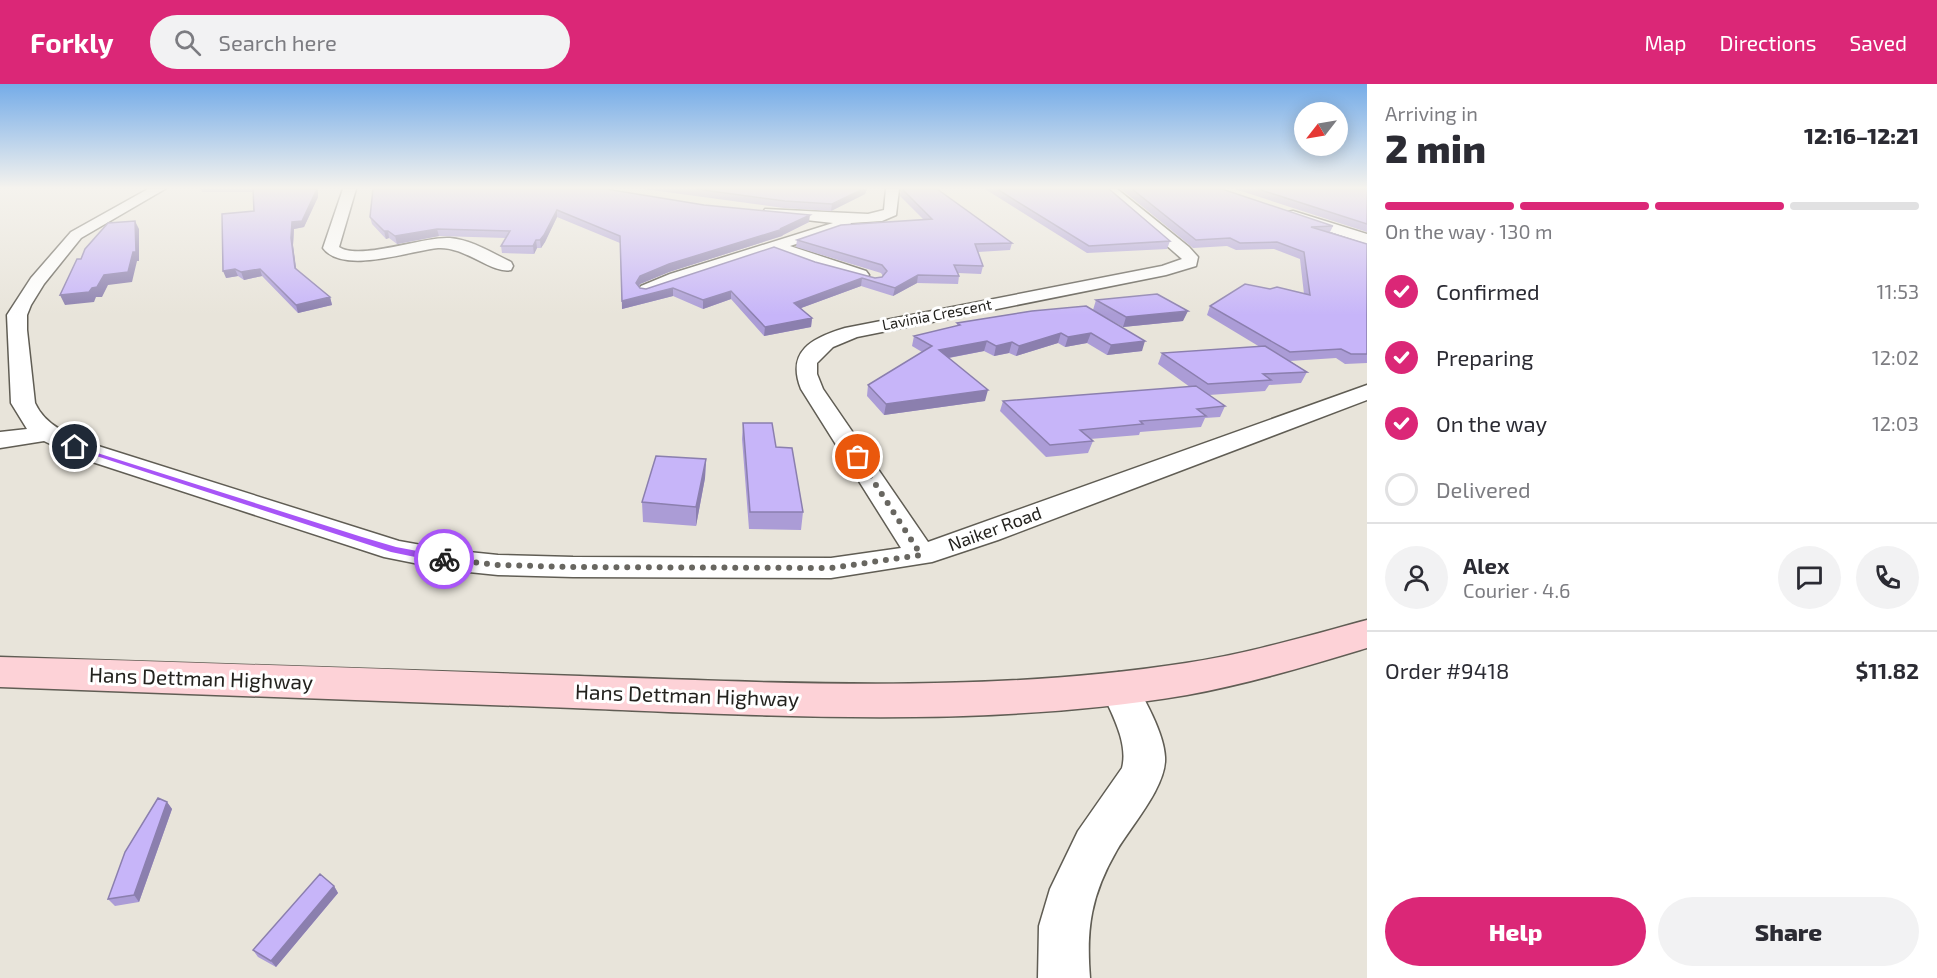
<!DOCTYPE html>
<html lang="en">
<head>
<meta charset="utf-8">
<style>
	:root { --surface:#fff; --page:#f2f2f3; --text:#2b2b33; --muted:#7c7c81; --line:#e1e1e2; --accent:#db2777 }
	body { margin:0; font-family:"Exo 2",sans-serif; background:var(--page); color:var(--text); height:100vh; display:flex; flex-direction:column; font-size:22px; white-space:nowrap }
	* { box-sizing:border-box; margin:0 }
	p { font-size:20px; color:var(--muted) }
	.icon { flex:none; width:33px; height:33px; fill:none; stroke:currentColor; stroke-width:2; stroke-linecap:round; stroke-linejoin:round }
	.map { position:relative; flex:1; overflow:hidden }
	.panel { display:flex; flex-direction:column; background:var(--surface); width:570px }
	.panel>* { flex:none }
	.needle { width:39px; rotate:239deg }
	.tools { position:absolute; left:1294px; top:18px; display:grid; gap:12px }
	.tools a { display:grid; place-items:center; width:54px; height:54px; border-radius:50%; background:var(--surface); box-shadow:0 3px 15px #0003; font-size:30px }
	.pin { position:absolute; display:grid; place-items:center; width:51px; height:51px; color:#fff; margin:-26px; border:3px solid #fff; border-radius:50%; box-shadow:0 2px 6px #0007 }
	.courier { position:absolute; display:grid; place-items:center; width:60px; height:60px; margin:-30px; border:4px solid #a855f7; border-radius:50%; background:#fff; color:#222; box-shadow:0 2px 8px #0007 }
	.headline em { font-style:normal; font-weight:800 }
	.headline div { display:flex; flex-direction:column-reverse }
	.headline { display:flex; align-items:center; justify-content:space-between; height:102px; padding:0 18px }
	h1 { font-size:39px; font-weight:800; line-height:45px }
	.bar { display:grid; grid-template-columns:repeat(4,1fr); gap:9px 6px; align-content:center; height:72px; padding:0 18px }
	.bar i { height:8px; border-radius:4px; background:var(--line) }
	.bar .active { background:var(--accent) }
	.bar p { grid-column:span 4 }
	.line { display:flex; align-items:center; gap:15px; padding:0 18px; border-top:2px solid var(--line) }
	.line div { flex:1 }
	.round { display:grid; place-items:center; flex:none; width:63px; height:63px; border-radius:32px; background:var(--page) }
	ol { padding:0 18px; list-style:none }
	li { display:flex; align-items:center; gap:18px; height:66px }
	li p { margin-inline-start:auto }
	li .icon { padding:6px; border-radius:50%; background:var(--accent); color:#fff; stroke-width:4 }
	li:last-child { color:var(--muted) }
	li i { width:33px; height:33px; border:3px solid var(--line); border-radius:50% }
	.primary-button { display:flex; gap:12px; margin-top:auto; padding:12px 18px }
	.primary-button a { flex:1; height:69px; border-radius:36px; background:var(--accent); color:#fff; font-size:24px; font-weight:800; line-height:69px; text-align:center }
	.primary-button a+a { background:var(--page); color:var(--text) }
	header { display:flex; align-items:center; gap:36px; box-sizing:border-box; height:84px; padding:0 30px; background:var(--accent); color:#fff }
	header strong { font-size:28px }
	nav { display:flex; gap:33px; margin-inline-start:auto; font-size:21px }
	.search { width:420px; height:54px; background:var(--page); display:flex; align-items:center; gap:15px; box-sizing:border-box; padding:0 21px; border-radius:33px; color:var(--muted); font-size:22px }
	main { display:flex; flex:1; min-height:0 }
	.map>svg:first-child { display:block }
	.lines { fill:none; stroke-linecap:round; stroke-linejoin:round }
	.street-casing { stroke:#605d54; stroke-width:3 }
	.secondary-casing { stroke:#605d54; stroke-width:3 }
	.street { fill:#fff; fill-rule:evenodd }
	.secondary { fill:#fdd2d7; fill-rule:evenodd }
	.wall { fill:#ab9cd6 }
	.shaded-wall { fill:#8b7fae }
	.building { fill:#c7b5f9; stroke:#8b7fae; stroke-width:1.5 }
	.route { fill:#a855f7 }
	.done { stroke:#686660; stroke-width:6; stroke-dasharray:0 10.8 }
	.labels { text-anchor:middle; stroke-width:6; stroke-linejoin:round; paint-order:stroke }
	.far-street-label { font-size:15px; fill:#23221e; stroke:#fff }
	.street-label { font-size:18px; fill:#23221e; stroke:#fff }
	.near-street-label { font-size:21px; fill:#23221e; stroke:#fff }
</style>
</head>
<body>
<header>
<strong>Forkly</strong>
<div class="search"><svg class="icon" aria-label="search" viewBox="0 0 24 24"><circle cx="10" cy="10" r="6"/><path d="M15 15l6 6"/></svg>Search here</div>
<nav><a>Map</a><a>Directions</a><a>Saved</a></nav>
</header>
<main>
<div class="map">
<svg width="1367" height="894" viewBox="0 0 1367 894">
	<rect width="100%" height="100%" fill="#e8e4da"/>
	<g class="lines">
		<g class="street-casing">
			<path id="street" d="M148,105H165L81,154L44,200L31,221L27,231V246L35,319C46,343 72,352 95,361L399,457L449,466L498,471L573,473L831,474L901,464L801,305C786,267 812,254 845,244L1162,182L1182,175L1102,105H1117L1189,163L1198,173L1196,182L1166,191L857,253L833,263L817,279V290L823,305L928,458L1367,301V316L998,456L932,478L831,494L573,493L498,491L449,486L384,473L77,373L44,357L0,364V348L27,345L11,319L7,231L31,194L71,148Z
				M343,105H356L339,163C359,177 424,152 450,154C472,156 492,169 511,178L513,182L511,186C491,190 465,162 438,164C409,167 343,191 323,164Z
				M886,105H899L896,131L882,137L851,139L849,143L790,162L866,187L869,191L866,195H854L774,168L682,198L653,210H641L638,206L641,202L670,190L833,139L770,132L763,128L765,125L868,130L884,126Z
				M1293,127L1367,150V160L1288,134L1286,131L1288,128Z
				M1119,588L1132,593C1144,614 1164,649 1165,673C1167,702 1131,742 1117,766C1091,811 1086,844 1090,894H1038L1039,842L1050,805L1078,747L1122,684C1129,658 1110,627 1100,603L1106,593Z"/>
		</g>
		<g class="secondary-casing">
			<path id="secondary" d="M1367,536V564C1307,582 1248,600 1187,611C983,645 778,632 573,624C382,617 191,610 0,603V573C193,578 386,585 580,592C782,599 985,610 1186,579C1247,570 1307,552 1367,536Z"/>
		</g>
		<use href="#street" class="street"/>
		<use href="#secondary" class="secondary"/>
	</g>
	<path class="wall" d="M201,105H318V113L304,143L294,145L293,161L296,185L330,213L332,221L298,229L262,192L244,196L238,192L226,194L254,127L253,108H202Z
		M373,105L809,138L783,151L782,152L669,188L640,200L639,202L640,204L646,205L815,178L875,194L882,193L883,192L881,189L796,163L797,156L924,136L900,112L901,105L1012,159L1010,166L978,168L983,182L981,190L958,189L959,192L958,200L917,199L893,212L861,202L801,224L812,234L811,243L764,252L731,215L703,225L673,212L622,225L620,159L557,133L545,158L541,164H537L534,170L502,169L501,162L506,154L439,152L397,160L389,154L386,155L372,140L370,133Z
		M644,105H867L865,110L831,127L784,124Z
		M985,105H1109L1170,157L1167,165L1087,169Z
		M1121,105H1222L1333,142L1330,148L1367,160V279L1345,280L1336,274L1290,277L1307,288L1301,299L1269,301L1265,307L1209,311L1225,322L1220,333L1205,334L1201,343L1140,348L1139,351L1090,355L1093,357L1088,369L1046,373L1000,327L1003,317L1190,303L1158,280L1162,269L1260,263L1207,231L1210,222L1270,205L1304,210L1300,175L1274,165L1236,166L1227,162L1193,164Z
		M1235,105H1367V148Z
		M1096,216L1183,237L1123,243L1093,226Z
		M1032,227L1142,267L1107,271L1087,259L1065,263L1058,259L1016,272L1009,269L994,272L984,267L949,274L985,317L884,331L867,312L868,301L922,268L912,262L914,252L957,242V239Z
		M743,339L776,363L803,428L801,446L749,445L742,355Z
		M706,375L705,394L696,442L643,438L642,418Z
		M167,718L172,725L139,818L115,822L108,815Z
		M334,802L338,809L276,883L258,873L253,866Z"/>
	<path class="shaded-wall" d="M317,105H318V113L304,143L294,145L293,161L297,191L295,184L291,154L292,138Z
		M863,105H867L865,110L831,127L832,120Z
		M557,126V133L545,158L541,164L540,156Z
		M810,131L809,138L783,151L782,152L669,188L640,200L636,207V199L640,192L669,180L780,145Z
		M135,137L139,145V177H137L132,198L108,201L102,213H96L94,218L65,221L60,211L92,204L104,191L133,168Z
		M437,145L439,152L397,160L395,152Z
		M384,147H388L389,154L386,155Z
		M536,156L537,164L534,170L533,162Z
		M235,185L238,192L226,194L223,187Z
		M260,185L262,192L244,196L241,188Z
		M918,191L917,199L893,212L895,204Z
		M862,194L861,202L793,227L794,219Z
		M673,204V212L622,225V217Z
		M731,207V215L703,225V216Z
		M330,213L332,221L298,229L296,221Z
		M1188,227L1183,237L1123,243L1126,233Z
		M812,234L811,243L764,252L765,243Z
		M1061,249L1058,259L1016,272L1019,262Z
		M1091,249L1087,259L1065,263L1068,253Z
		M987,257L984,267L937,276L939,266Z
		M1145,257L1142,267L1107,271L1111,261Z
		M1012,258L1009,269L994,272L996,262Z
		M988,306L985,317L884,331L886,320Z
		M706,375L705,394L696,442V423Z
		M167,718L172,725L139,818L134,811Z
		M334,802L338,809L276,883L271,877Z"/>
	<path class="building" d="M253,105H317L302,137L292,138L291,154L295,184L330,213L296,221L260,185L241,188L235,185L223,187L222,130L254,127Z
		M373,105H606L704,121L810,131L780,145H783L669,180L640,192L636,199L640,204L646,205L774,163L815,178L875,194L882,193L887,187L882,181L797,156L841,141L932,135L902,105H937L1012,159L975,160L983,182L954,181L959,192L918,191L895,204L862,194L794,219L812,234L765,243L731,207L703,216L673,204L622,217L620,152L557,126L544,151L540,156H536L533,162H501L510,147L437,145L395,152L388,147H384L370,133Z
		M696,105H863L832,120L785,117Z
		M997,105H1109L1170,157L1089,162Z
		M1132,105H1222L1333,142L1311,143L1367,160V270H1351L1341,265L1290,268L1210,222L1245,200L1270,205L1277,203L1310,211L1304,168L1277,158L1240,159L1230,154L1196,156Z
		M1258,105H1367V140Z
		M135,137L136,168H133L128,188L104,191L97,203L92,204L89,208L60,211L77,175H81L85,165L108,139Z
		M1157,210L1188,227L1126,233L1096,216Z
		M1086,222L1145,257L1111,261L1091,249L1068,253L1061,249L1019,262L1012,258L996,262L987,257L939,266L988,306L886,320L868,301L932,262L914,252L960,241L957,239L1032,227Z
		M1265,262L1307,288L1263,290L1271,296L1208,300L1162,269Z
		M1196,302L1225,322L1197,325L1206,332L1140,337L1143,340L1080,346L1093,357L1050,361L1003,317Z
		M743,339H772L776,363L792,364L803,428H750Z
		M656,372L706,375L696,423L642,418Z
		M158,714L167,718L134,811L108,815L125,768Z
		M320,790L334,802L271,877L253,866Z"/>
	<linearGradient id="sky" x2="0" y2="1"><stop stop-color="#75ace8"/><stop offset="0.45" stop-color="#f5f3ee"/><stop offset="1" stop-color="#f5f3ee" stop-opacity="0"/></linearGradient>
	<rect width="1367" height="231" fill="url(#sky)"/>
	<path class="route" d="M72,361L362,453L396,463L444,472L449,475L444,479L391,468L72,364Z"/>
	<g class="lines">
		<path class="done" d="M444,475L498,481L573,483L831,484L921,471L858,373"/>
	</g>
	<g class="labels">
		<g class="far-street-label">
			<text transform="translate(937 231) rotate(-11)" y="5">Lavinia Crescent</text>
		</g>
		<g class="street-label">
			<text transform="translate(995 445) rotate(-20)" y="6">Naiker Road</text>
		</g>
		<g class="near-street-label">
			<text transform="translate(201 595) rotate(2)" y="7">Hans Dettman Highway</text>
			<text transform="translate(687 612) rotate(2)" y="7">Hans Dettman Highway</text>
		</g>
	</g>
</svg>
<div class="tools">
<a><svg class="needle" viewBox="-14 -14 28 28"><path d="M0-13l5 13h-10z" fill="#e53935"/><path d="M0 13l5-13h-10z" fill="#7c7c81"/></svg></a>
</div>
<div class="pin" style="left:858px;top:373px;background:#ea580c"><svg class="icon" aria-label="bag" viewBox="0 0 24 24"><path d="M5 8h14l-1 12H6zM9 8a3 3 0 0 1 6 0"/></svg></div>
<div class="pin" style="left:75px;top:363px;background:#1f2937"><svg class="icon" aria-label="home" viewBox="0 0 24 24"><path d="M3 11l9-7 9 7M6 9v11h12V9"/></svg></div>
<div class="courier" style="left:444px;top:475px"><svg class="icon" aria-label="bike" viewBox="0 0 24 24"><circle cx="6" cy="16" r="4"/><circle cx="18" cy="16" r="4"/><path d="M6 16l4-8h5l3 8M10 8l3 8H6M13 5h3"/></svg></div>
</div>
<section class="panel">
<div class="headline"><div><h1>2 min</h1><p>Arriving in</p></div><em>12:16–12:21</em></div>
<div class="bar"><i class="active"></i><i class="active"></i><i class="active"></i><i></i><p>On the way · 130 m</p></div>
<ol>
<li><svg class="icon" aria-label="check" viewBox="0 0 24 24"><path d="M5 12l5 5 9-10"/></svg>Confirmed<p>11:53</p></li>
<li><svg class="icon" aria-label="check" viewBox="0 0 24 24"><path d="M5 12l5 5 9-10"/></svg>Preparing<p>12:02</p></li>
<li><svg class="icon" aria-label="check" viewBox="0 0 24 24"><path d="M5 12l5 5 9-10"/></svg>On the way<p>12:03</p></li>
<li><i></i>Delivered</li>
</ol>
<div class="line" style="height:108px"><a class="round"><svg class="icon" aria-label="person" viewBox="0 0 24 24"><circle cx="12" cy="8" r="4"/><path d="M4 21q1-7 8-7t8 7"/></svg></a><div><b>Alex</b><p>Courier · 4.6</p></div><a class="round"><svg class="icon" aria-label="chat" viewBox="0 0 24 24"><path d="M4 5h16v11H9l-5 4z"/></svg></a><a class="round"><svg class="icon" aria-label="phone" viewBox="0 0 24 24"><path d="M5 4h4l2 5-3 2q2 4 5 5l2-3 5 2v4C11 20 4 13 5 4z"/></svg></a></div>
<div class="line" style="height:78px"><div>Order #9418</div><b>$11.82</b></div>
<div class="primary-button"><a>Help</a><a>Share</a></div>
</section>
</main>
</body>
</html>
